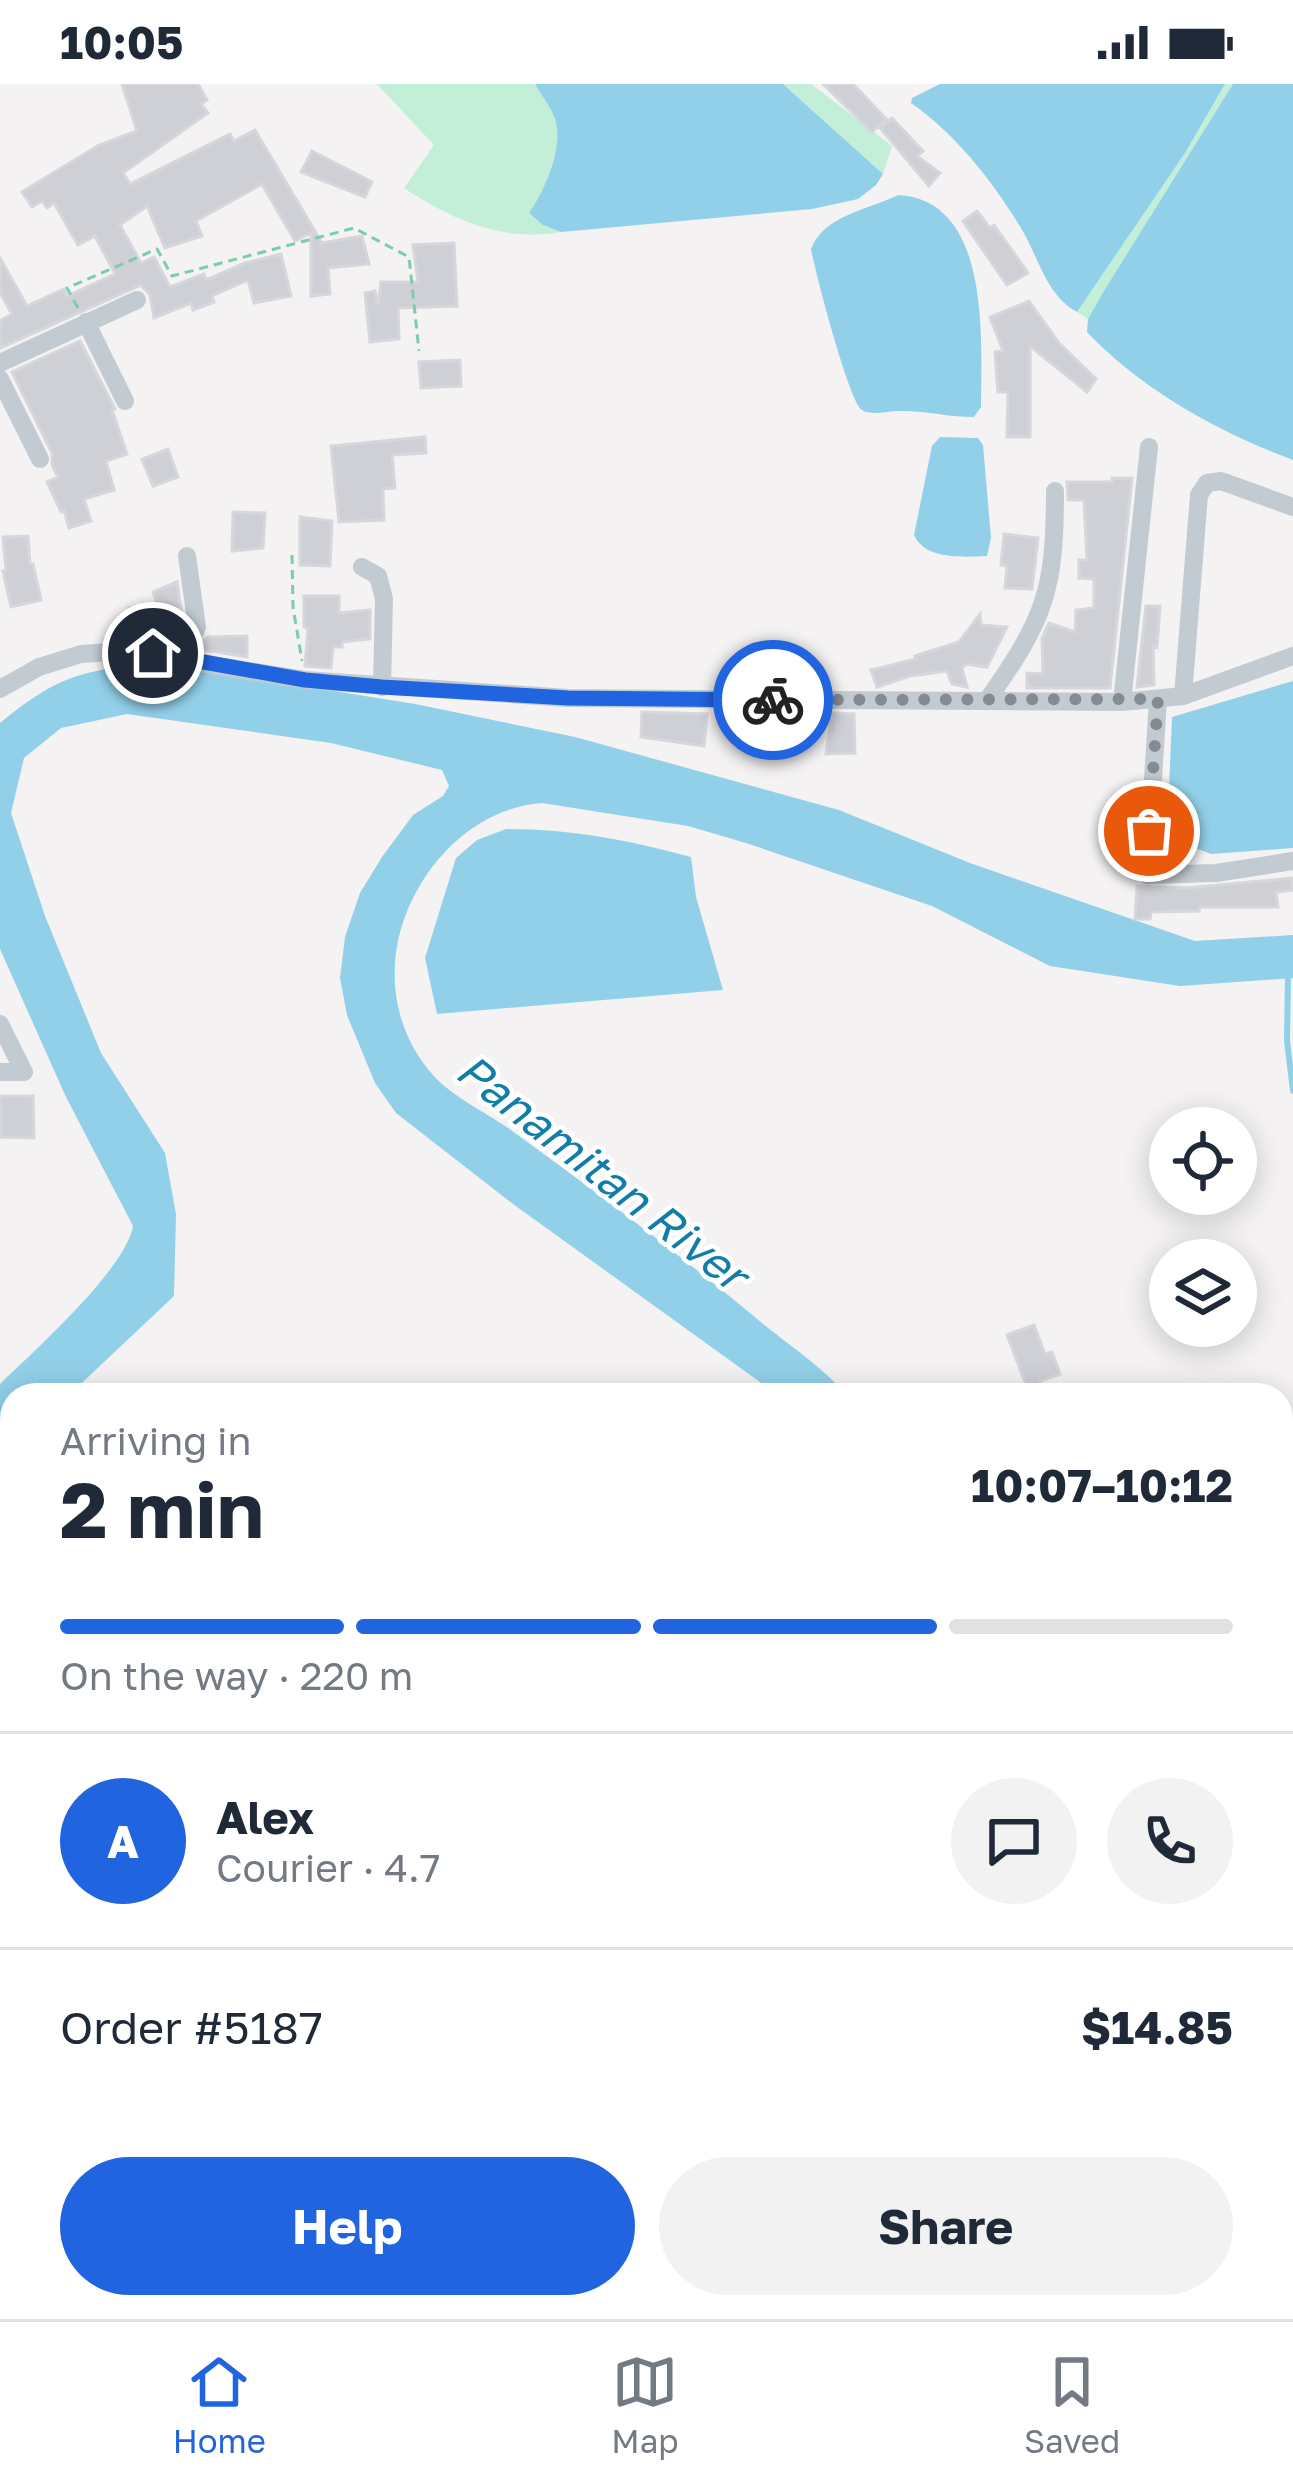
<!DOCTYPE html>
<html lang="en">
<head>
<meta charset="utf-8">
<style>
	:root { --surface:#fff; --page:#f2f2f3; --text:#1f2937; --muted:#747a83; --line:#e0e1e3; --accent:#2164df }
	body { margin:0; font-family:"Golos Text",sans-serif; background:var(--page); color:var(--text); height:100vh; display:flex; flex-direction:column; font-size:45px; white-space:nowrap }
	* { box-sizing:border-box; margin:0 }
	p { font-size:39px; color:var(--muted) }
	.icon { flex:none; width:66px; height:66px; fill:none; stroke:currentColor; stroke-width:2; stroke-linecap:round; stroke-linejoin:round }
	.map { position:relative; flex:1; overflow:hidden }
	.panel { position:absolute; left:0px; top:1299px; width:1293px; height:936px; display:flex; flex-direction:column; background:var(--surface); border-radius:36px 36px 0 0; box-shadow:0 6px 30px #0003 }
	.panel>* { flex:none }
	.controls { position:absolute; left:1149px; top:1023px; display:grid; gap:24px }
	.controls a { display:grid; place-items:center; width:108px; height:108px; border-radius:50%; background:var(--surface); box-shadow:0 6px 30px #0003; font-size:60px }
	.pin { position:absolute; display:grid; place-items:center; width:102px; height:102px; color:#fff; margin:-51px; border:6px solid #fff; border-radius:50%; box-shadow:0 3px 12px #0007 }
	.courier { position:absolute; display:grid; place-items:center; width:120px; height:120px; margin:-60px; border:9px solid #2164df; border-radius:50%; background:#fff; color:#222; box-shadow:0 3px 15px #0007 }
	.head em { font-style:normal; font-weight:700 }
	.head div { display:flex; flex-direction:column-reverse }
	.head { display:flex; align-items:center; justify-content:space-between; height:204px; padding:0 60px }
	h1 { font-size:78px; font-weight:700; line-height:90px }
	.bar { display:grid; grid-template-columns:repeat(4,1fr); gap:18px 12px; align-content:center; height:144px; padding:0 60px }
	.bar i { height:15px; border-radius:9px; background:var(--line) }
	.bar .current { background:var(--accent) }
	.bar p { grid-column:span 4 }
	.line { display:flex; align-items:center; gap:30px; padding:0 60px; border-top:3px solid var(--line) }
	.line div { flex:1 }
	.round { display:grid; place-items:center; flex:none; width:126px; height:126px; border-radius:63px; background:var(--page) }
	.action { display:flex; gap:24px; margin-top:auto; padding:24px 60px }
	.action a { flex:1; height:138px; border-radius:72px; background:var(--accent); color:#fff; font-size:48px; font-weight:700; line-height:138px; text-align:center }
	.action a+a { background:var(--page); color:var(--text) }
	.status { display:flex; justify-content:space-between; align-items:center; height:84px; padding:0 60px; background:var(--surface); direction:ltr }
	.status svg { height:33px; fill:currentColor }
	.dock { display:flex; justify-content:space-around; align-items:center; height:168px; border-top:3px solid var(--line); background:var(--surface); font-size:33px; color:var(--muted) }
	.dock a { display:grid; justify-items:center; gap:6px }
	.dock .current { color:var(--accent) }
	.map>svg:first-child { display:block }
	.education { fill:#e5e3e4 }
	.green { fill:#c3eed8 }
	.water { fill:#92d0e9 }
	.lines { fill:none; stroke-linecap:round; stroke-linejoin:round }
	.stream { stroke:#92d0e9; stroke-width:6 }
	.building { fill:#cfd0d6; stroke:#d6d7dd; stroke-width:3 }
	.path { stroke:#7cccab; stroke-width:3; stroke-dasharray:9 6; stroke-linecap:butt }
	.minor { stroke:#c3cbd2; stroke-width:18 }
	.tertiary { stroke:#c3cbd2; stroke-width:24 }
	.secondary { stroke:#c5cdd9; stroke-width:27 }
	.done { stroke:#868b92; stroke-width:12; stroke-dasharray:0 21.6 }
	.route { stroke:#2164df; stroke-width:15 }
	.labels { text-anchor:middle; stroke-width:9; stroke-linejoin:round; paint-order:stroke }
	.water-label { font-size:45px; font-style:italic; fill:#127da9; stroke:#fff }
</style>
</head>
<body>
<div class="status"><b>10:05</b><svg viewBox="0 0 49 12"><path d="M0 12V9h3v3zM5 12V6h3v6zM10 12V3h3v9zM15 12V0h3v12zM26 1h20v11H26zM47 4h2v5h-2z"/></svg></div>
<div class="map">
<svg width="1293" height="2235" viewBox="0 0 1293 2235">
	<rect width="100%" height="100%" fill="#f4f2f2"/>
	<path class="education" d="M471,2223H665L625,2235H474Z"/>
	<path class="green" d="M377,0H535C541,11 551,23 555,35C564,63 545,106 529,129L543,141L561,148C502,158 453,136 404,104L434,61Z
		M783,0H811L892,62L883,90Z
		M1225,0H1233L1088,235L1077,228L1185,69Z"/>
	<path class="water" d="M535,0H783L883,90L876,101L858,115L812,125L561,148L543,141L529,129C545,106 564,63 555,35C551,23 541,11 535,0Z
		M940,0H1225L1185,69L1077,228C1046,211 1039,174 1021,144C993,98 956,50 911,19L912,14Z
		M1233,0H1293V376C1218,348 1142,306 1087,248L1088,235L1104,207Z
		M898,111C992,116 981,258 981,323L974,333C948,333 924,326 899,327C888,327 871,332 862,326C849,318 815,187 811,165C824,131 868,126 898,111Z
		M940,353L978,354L983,361L991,454L987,472C963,473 925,476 914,451L932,362Z
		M153,578L415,620L575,653L839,726L970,779L1195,857L1293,851V894L1180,902L1050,882L932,822L746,759L688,742L542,719C489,723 445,758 419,803C384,862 385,937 433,991C453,1014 490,1030 515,1049C599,1110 683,1173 762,1239C790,1262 824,1284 846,1311H778L513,1120L396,1029L375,999L347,931L340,894L345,853L360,809L382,773L413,731L443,712L449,702L442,686L331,659L127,630L61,644L24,674L11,729L45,832L101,969L165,1069L176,1130L174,1212L69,1311H12V1365L0,1377V1300C34,1267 126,1185 133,1142L66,1013L0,865V639C59,591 79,588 153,578Z
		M1293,597V764L1211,770L1167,753L1172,633Z
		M506,745C571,745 628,756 691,773L696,813L723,906L437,930L425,874L456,774L477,756Z
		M12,1610V1803L0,1780V1613Z"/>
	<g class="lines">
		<path class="stream" d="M1288,891L1287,957L1293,1007"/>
	</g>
	<path class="building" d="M122,0H198L207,16L201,20L208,29L123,89L130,100L230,50L234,57L255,46L322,159L362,152L369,180L328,184L330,210L311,212V149L295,157L262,100L196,137L202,152L165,164L147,122L120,141L141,179L154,173L170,203L204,190L206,196L245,179L281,170L291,212L254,219L248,196L212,212L214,218L193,226L191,219L154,234L150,211L141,201L0,264V237L12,230L0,209V174L27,222L64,205L67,212L115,190L95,152L78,161L54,119L47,124L42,117L32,123L22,108L99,61L137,47Z
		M823,0H853L886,35L872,48Z
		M892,34L923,67L917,72L940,89L929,102L880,44Z
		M312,67L372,98L365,113L301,88Z
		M977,127L990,144L994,141L1028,189L1007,201L963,137Z
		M454,159L457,222L398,224L399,255L370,258L365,209L375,207L378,221L381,198H418L413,161Z
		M1029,217L1059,259L1096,295L1087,308L1030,262V353H1007L1008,308H998L995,268L1003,267L990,233Z
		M80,257L115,325L112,326L127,370L106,377L114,406L84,415L91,437L69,444L64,426L61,428L47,398L58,393L52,381V369L12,288Z
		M460,276L461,302L421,304L419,278Z
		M425,353L426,369L392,371L395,404L383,405L384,436L339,438L331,362Z
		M168,365L178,393L153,402L142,375Z
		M1112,394H1132L1110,604H1027V589L1043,590L1042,554L1049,539L1075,548L1076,526L1094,524V495L1079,494V476H1087L1084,416H1068L1067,398H1112Z
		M233,428L265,429L263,464L232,467Z
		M300,433L332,437L330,482L300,481Z
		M1004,450L1038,454L1032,505L1005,504L1007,482L1001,481Z
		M28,452L30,480H33L41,516L11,523L3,487L6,486L3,453Z
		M177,498L183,539L160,550V544L133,547L129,524L157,520L153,508Z
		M304,512H339V529L370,526V555L342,558V563H333L331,584L305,582L308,544L304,543Z
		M1146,522H1160L1157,563L1153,562L1154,601L1137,603Z
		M980,530L981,541L1007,543L987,583L966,580L962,584L967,603L952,600L947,587L910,592L877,603L871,586L916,575L915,572L959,558Z
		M247,552V573L193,564L208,553Z
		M642,628L707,630L704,662L641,653Z
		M832,629L854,630L855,669L826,670Z
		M1293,794V806L1276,808L1278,823H1200L1199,827L1151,828L1150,835H1135L1137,802L1186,804Z
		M0,1012H33L34,1054L1,1053Z
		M1034,1241L1045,1270L1052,1268L1060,1290L1040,1297L1044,1307L1030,1311L1007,1251Z"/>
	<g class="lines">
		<path class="path" d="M78,224L67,204L157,165L172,192L354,144L409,173L419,267
			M292,471L293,523L302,577"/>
		<path class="minor" d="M86,238L125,317
			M0,279L137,216
			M0,295L40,375
			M362,483L378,492L384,515L382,603
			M153,569L195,548L197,543L187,472
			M0,605L39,583L81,570L125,567L305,596L568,614L1122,618L1183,612L1293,572
			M1183,612L1199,411L1207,399L1221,397L1293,423
			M988,615C1045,534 1055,507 1055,407
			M1158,615L1147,791L1216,789L1293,777
			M1122,618L1149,363
			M0,940L24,988H0
			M357,2223L362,2235"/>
		<path class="tertiary" d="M700,2223L702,2235"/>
		<path class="secondary" d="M1281,1728L1293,1721
			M0,2147L12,2143"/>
	</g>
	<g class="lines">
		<path class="done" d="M773,616L1158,615L1149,747"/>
		<path class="route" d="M153,569L305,596L382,603L568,614L773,616"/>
	</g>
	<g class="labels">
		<g class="water-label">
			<text transform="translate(602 1088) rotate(38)" y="16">Panamitan River</text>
		</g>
	</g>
</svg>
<div class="controls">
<a><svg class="icon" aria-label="locate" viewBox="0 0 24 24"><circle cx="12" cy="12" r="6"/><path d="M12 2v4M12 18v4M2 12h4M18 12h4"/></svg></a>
<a><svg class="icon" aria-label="layers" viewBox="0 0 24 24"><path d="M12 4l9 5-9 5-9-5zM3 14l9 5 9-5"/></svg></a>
</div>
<div class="pin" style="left:1149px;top:747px;background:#ea580c"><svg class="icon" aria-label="bag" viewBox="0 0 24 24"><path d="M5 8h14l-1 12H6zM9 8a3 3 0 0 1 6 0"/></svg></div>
<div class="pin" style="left:153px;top:569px;background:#1f2937"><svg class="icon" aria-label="home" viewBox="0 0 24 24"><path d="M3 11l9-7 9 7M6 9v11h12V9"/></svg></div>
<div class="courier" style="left:773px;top:616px"><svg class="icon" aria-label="bike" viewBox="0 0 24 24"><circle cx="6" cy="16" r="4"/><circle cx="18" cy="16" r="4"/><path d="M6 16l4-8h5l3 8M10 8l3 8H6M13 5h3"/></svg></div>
<section class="panel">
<div class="head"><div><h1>2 min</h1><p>Arriving in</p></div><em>10:07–10:12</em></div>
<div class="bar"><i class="current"></i><i class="current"></i><i class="current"></i><i></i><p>On the way · 220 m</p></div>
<div class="line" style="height:216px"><b class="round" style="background:var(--accent);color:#fff">A</b><div><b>Alex</b><p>Courier · 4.7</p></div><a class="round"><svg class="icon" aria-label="chat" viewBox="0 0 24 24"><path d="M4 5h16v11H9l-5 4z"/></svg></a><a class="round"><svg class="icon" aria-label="phone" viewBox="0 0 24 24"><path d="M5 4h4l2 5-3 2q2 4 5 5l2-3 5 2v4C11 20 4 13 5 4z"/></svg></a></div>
<div class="line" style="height:156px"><div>Order #5187</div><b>$14.85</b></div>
<div class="action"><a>Help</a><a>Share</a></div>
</section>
</div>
<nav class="dock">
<a class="current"><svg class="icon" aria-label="home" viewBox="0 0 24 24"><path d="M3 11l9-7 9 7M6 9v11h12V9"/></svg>Home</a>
<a><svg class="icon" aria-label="map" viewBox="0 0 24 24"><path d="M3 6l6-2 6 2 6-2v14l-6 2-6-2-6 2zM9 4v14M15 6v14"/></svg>Map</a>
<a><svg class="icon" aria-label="saved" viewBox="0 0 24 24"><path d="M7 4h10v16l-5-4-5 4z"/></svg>Saved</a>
</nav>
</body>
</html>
